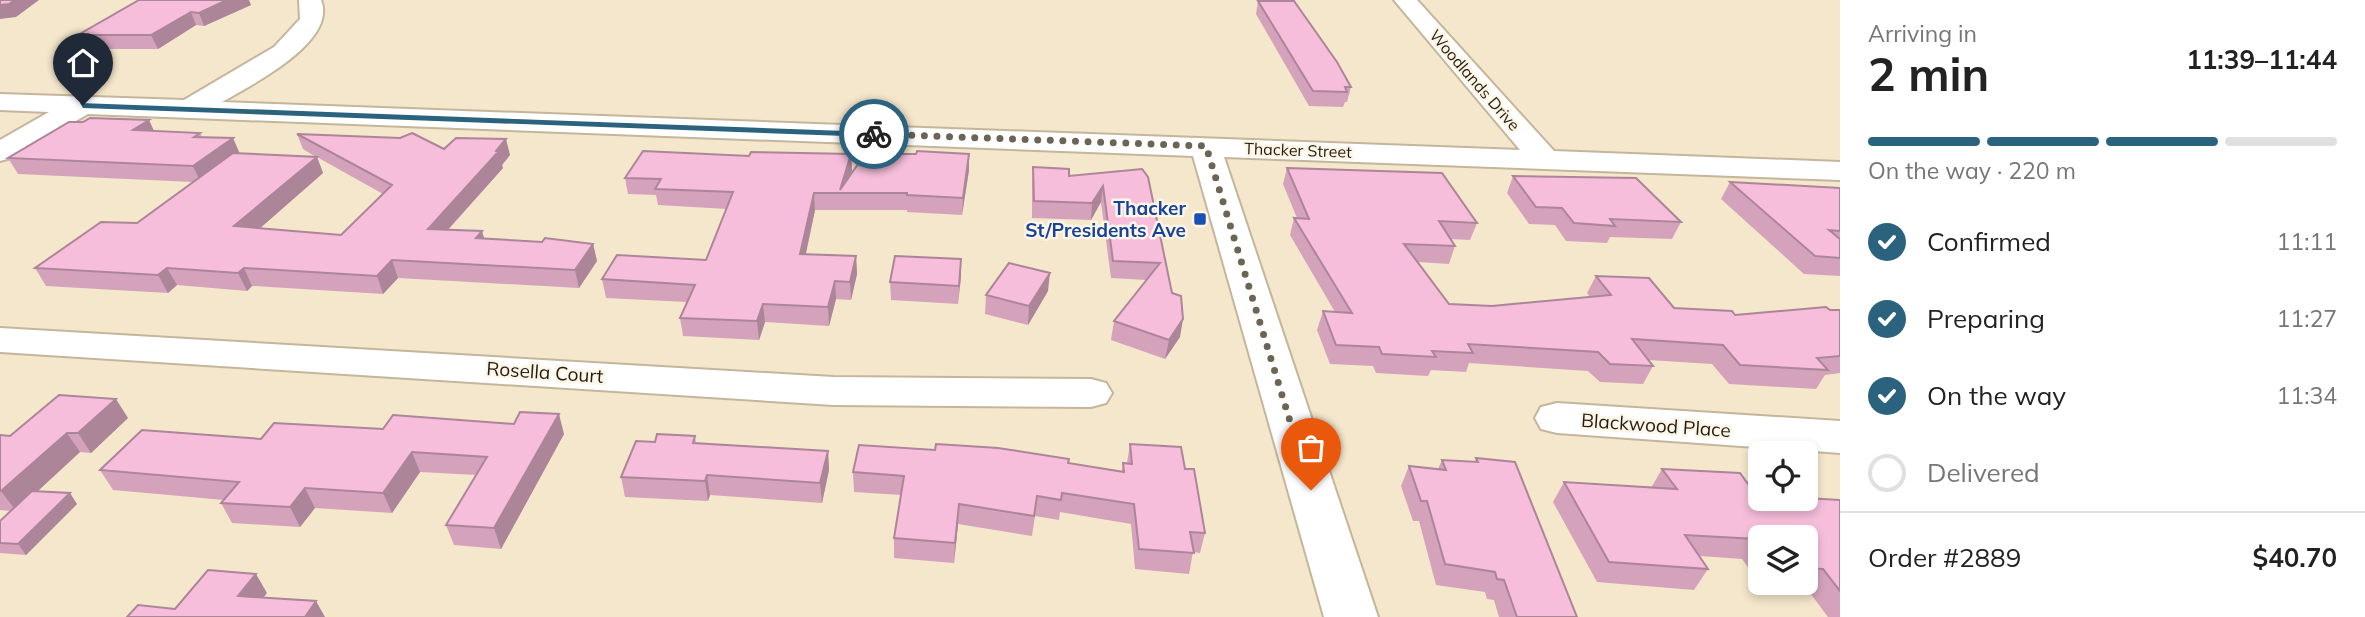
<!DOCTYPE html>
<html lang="en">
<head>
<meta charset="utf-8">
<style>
	:root { --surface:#fff; --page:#f6f6f6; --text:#222; --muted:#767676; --line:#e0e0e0; --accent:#2b627d }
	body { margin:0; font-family:Mulish,sans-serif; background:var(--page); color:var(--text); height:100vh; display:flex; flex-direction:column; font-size:26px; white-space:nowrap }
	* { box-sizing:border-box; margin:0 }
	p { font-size:23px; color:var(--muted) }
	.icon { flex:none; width:38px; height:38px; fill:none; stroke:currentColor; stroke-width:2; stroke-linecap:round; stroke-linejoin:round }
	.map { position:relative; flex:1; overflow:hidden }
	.panel { display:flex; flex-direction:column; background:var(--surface); width:525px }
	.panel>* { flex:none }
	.buttons { position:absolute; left:1748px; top:441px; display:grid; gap:14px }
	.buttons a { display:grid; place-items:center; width:70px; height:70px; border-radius:10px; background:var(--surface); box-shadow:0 4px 10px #0003; font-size:35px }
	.pin { position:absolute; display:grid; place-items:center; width:60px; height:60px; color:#fff; margin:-72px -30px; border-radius:50% 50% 50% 0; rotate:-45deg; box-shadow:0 0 7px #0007 }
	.pin .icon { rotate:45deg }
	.courier { position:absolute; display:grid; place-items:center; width:70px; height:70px; margin:-35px; border:5px solid #2b627d; border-radius:50%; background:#fff; color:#222; box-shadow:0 2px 9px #0007 }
	.headline em { font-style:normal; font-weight:700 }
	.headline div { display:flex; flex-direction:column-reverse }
	.headline { display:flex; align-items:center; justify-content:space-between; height:119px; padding:0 28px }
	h1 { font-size:46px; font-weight:700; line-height:52px }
	.bar { display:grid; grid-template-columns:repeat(4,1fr); gap:10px 7px; align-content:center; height:84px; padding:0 28px }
	.bar i { height:9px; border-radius:5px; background:var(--line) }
	.bar .active { background:var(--accent) }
	.bar p { grid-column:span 4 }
	.line { display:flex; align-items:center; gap:18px; padding:0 28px; border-top:2px solid var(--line) }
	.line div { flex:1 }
	ol { padding:0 28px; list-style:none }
	li { display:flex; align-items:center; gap:21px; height:77px }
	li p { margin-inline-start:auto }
	li .icon { padding:7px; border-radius:50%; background:var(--accent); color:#fff; stroke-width:4 }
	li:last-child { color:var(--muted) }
	li i { width:38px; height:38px; border:4px solid var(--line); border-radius:50% }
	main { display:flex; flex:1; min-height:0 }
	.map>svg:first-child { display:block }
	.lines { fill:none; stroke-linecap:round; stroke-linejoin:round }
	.minor-casing { stroke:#c3b69c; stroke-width:4 }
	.minor { fill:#fff; fill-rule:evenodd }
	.wall { fill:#d4a3bb; fill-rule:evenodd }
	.shaded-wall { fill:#ac8599 }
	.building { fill:#f6beda; stroke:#ac8599; stroke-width:2 }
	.route { fill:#2b627d }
	.done { stroke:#6c6454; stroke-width:7; stroke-dasharray:0 12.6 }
	.transit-dot { fill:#1a4fb4; stroke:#fdf5e5; stroke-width:2.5 }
	.labels { text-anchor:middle; stroke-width:5; stroke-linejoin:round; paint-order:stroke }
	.far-street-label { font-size:16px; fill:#221d14; stroke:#fdf5e5 }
	.transit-label { font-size:19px; font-weight:bold; fill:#164399; stroke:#fdf5e5; text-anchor:end }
	.street-label { font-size:19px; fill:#221d14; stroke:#fdf5e5 }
</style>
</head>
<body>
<main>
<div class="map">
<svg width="1840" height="617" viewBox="0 0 1840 617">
	<rect width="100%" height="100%" fill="#f5e7cc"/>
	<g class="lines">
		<g class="minor-casing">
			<path id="minor" d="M299,0H321C338,42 251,85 222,102L1520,150L1394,0H1417L1554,151L1840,162V180L1224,157L1378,617H1324L1193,156L88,114L11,158L0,161V140L49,112L0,110V94L184,100L274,47L300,19Z
				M0,328L833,377L1091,379L1106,383L1112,393L1106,403L1091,407L833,405L0,352Z
				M1557,403L1840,421V453L1557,433L1541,429L1535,418L1541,407Z"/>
		</g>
		<use href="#minor" class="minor"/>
	</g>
	<path class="wall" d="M139,0L251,5L204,26L196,25L158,49H85L78,35Z
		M1258,1L1351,87L1347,102H1345L1343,107L1309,106L1256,14Z
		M149,120L154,131L200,133L202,137L239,153L316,157L303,149L297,134L444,149L510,155L502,165L503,168L448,230L482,231L484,239L593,244L597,261L579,288L398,278L383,294L252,286L247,291L177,285L168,293L46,286L35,268L137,223L193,182L18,174L8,158L83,122ZM317,157L383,194L341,235L260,228L323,173Z
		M851,154L852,170L851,174L969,170L962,215L907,212V210H815L806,254L856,256L857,274L851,300L836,299L829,326L765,322L759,340L683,336L680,318L687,302L606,298L602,279L706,260L727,209L658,205L656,195L628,194L625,178L749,156Z
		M1033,167L1069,176L1142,169L1180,337L1165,359L1111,340L1114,321L1147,280L1111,278L1101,202L1091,220L1032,218V184Z
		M1287,168L1477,223L1470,240L1451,239L1455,246L1449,264L1418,262L1449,304L1492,306L1590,297L1587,293L1596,276L1674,308L1735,315L1840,310V373L1825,375L1816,389L1729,384L1712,364L1648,360L1653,366L1643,384L1600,382L1588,371L1469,363L1466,372L1431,370L1428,376L1376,373L1373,366L1330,364L1317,330L1323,311L1335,312L1290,235L1294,218H1297L1283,184Z
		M1513,176L1681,222L1672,239L1610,237L1607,243L1566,241L1555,225L1529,224L1507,193Z
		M1730,182L1840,188V276L1804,274L1721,199Z
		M961,259L958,304L891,300L890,282Z
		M1048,291L1028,325L985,314L986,295Z
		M128,418L91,453L80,452L38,491L77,504L26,555L0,553V521L10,511L0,510V435L10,436Z
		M383,429L564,434L501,549L454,545L446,525L476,475L420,472L392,513L315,508L300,527L232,523L221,503L224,500L113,490L100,470L261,439Z
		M695,436L696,443L828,451L829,470L822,503L710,495L708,501L625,497L621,477L655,442Z
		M1130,444L1185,469L1205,533L1200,553L1193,552L1189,574L1135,569L1131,524L1060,512L1059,520L1035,516L1032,536L958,524L954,563L894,558V538L901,495L854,492L853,472L1068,463L1122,471L1123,463H1127Z
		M1476,458L1577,617H1499L1494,600L1487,599L1485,592L1436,585L1419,521H1413L1401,486L1409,466L1438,469L1442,460L1475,462Z
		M1662,469L1756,495L1840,500V617H1828L1807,589L1762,586L1742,559L1700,556L1708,569L1694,590L1597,582L1553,502L1564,482L1651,488ZM1760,537H1806V583H1760Z"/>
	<path class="shaded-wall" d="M15,0H39L16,17L0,19V5Z
		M227,0H249L251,5L204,26L199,13Z
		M191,12L196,25L158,49L151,35Z
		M149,120L156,136L133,130Z
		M233,138L240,154L201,183L193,166Z
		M506,139L510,155L502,165L503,168L433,246L428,229Z
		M851,154L852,170L845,193L840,190Z
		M969,154V170L962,215L963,198Z
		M317,157L323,173L242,244L234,226Z
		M1103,186L1101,202L1091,220L1092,203Z
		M814,193L815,210L802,271L800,254Z
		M482,231L487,249L476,238Z
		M593,244L597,261L579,288L575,270Z
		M856,256L857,274L851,300L850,282Z
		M961,259V277L958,304L959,286Z
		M392,260L398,278L383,294L377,276Z
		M167,268L177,285L168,293L158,275Z
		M244,268L252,286L247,291L238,273Z
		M1050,273L1048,291L1028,325L1029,306Z
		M835,281L836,299L829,326L828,307Z
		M763,304L765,322L759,340L757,321Z
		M1183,319L1180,337L1165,359L1169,340Z
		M116,399L128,418L91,453L78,433Z
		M559,414L564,434L501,549L494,528Z
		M67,433L80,452L16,511L1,491Z
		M828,451L829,470L822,503L820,483Z
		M412,452L420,472L392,513L383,493Z
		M707,475L710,495L708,501L705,481Z
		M305,488L315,508L300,527L290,507Z
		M70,493L77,504L26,555L18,544Z
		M959,504L958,524L954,563L955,543Z
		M256,574L267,593L250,615L238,596Z
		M316,601L325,617H305Z"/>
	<path class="building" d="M0,0H15L9,4L0,5Z
		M139,0H227L199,13L191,12L151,35H78Z
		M1258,1H1294L1337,62L1351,87H1345L1347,92L1313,91Z
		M90,118L149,120L133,130L200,133L194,137L233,138L193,166L8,158L69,122H83Z
		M412,133L444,149L456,138L506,139L496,151L498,152L428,229L482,231L476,238L542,242L545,238L593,244L575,270L392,260L377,276L244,268L238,273L167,268L158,275L35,268L101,222L137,223L233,153L317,157L234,226L341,235L392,185L297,134L400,138Z
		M643,151L749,156L751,152L851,154L840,190L865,154H916L917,151L969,154L963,198L907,195V193H814L800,254L856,256L850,282L835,281L828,307L763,304L757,321L680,318L695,285L602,279L617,255L706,260L733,192L655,189L661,179L625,178Z
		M1033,167L1069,169V176L1142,169L1148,177L1172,293L1181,296L1183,319L1169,340L1114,321L1160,263L1113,261L1103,186L1092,203L1034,201Z
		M1287,168L1442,173L1477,223L1439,221L1455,246L1404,244L1449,304L1492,306L1611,295L1596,276L1649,278L1674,308L1732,311L1735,315L1826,307L1830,310H1840V356L1817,358L1828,370L1740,365L1723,345L1632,339L1653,366L1610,364L1598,352L1468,344L1473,353L1432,351L1436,357L1382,354L1379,347L1336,345L1323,311L1352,313L1294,218L1309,219Z
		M1513,176L1636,178L1681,222L1610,219L1615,226L1574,223L1562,208L1536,207Z
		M1730,182L1840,188V231L1829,230L1840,239V258L1815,256Z
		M895,256L961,259L959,286L890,282Z
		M1009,263L1050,273L1029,306L986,295Z
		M59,395L116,399L78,433H67L1,491H0V435L10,436Z
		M520,412L559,414L494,528L446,525L487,457L412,452L383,493L305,488L290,507L221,503L239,482L100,470L142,430L261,439L274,423L383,429L393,415L514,424Z
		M657,434L695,436L693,443L828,451L820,483L707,475L705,481L621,477L636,441L655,442Z
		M936,444L998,448L1069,459L1068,463L1124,472L1123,463L1132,464L1130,444L1181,447L1185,469H1194L1205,533L1190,532L1194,553L1139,549L1134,504L1062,493L1061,500L1037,496L1034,516L959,504L955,543L894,538L904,476L853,472L859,445L935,450Z
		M1476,458L1515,462L1577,617H1517L1504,580L1497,579L1495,572L1445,564L1427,501H1421L1409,466L1446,470L1442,460L1478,462Z
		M1662,469L1740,473L1756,495H1760V499H1806V498L1840,500V591L1823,569L1806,568V537H1760V544L1757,539L1685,535L1708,569L1609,562L1564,482L1677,489Z
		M32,491L70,493L18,544L0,543V521Z
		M208,570L256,574L238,596L316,601L305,617H127L138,605L175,609Z"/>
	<path class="route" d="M80,103L874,132L879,134L874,137L83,108Z"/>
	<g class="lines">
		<path class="done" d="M874,134L1206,146L1311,490"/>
	</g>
	<rect class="transit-dot" x="1193" y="212" width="14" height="14" rx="3.5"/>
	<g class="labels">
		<g class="far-street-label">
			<text transform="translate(1475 80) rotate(49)" y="6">Woodlands Drive</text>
			<text transform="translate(1298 150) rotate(2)" y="6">Thacker Street</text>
		</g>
		<g class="transit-label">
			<text x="1186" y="215">Thacker<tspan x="1186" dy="22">St/Presidents Ave</tspan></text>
		</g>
		<g class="street-label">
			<text transform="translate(545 372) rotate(4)" y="7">Rosella Court</text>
			<text transform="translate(1656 425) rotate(4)" y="7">Blackwood Place</text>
		</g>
	</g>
</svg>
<div class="buttons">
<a><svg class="icon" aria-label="locate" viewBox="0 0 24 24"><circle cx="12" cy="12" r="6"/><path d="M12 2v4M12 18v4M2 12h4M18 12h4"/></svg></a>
<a><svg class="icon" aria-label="layers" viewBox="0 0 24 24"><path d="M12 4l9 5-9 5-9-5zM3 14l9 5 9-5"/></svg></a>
</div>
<div class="pin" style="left:1311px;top:490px;background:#ea580c"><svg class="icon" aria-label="bag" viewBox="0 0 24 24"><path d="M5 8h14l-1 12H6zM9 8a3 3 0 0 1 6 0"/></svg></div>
<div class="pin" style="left:83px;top:105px;background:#1f2937"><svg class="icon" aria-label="home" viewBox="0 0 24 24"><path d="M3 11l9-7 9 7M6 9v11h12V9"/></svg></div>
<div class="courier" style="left:874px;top:134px"><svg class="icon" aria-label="bike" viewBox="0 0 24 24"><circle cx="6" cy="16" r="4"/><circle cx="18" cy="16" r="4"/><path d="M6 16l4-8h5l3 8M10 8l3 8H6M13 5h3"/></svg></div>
</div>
<section class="panel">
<div class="headline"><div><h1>2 min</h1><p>Arriving in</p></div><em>11:39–11:44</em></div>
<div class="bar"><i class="active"></i><i class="active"></i><i class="active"></i><i></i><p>On the way · 220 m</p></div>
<ol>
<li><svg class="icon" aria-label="check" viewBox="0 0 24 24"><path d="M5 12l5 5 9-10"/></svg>Confirmed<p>11:11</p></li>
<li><svg class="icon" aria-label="check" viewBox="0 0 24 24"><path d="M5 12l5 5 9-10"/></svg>Preparing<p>11:27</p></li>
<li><svg class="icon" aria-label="check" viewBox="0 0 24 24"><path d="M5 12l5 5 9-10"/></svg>On the way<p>11:34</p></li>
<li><i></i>Delivered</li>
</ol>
<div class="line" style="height:91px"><div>Order #2889</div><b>$40.70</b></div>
</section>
</main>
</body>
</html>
